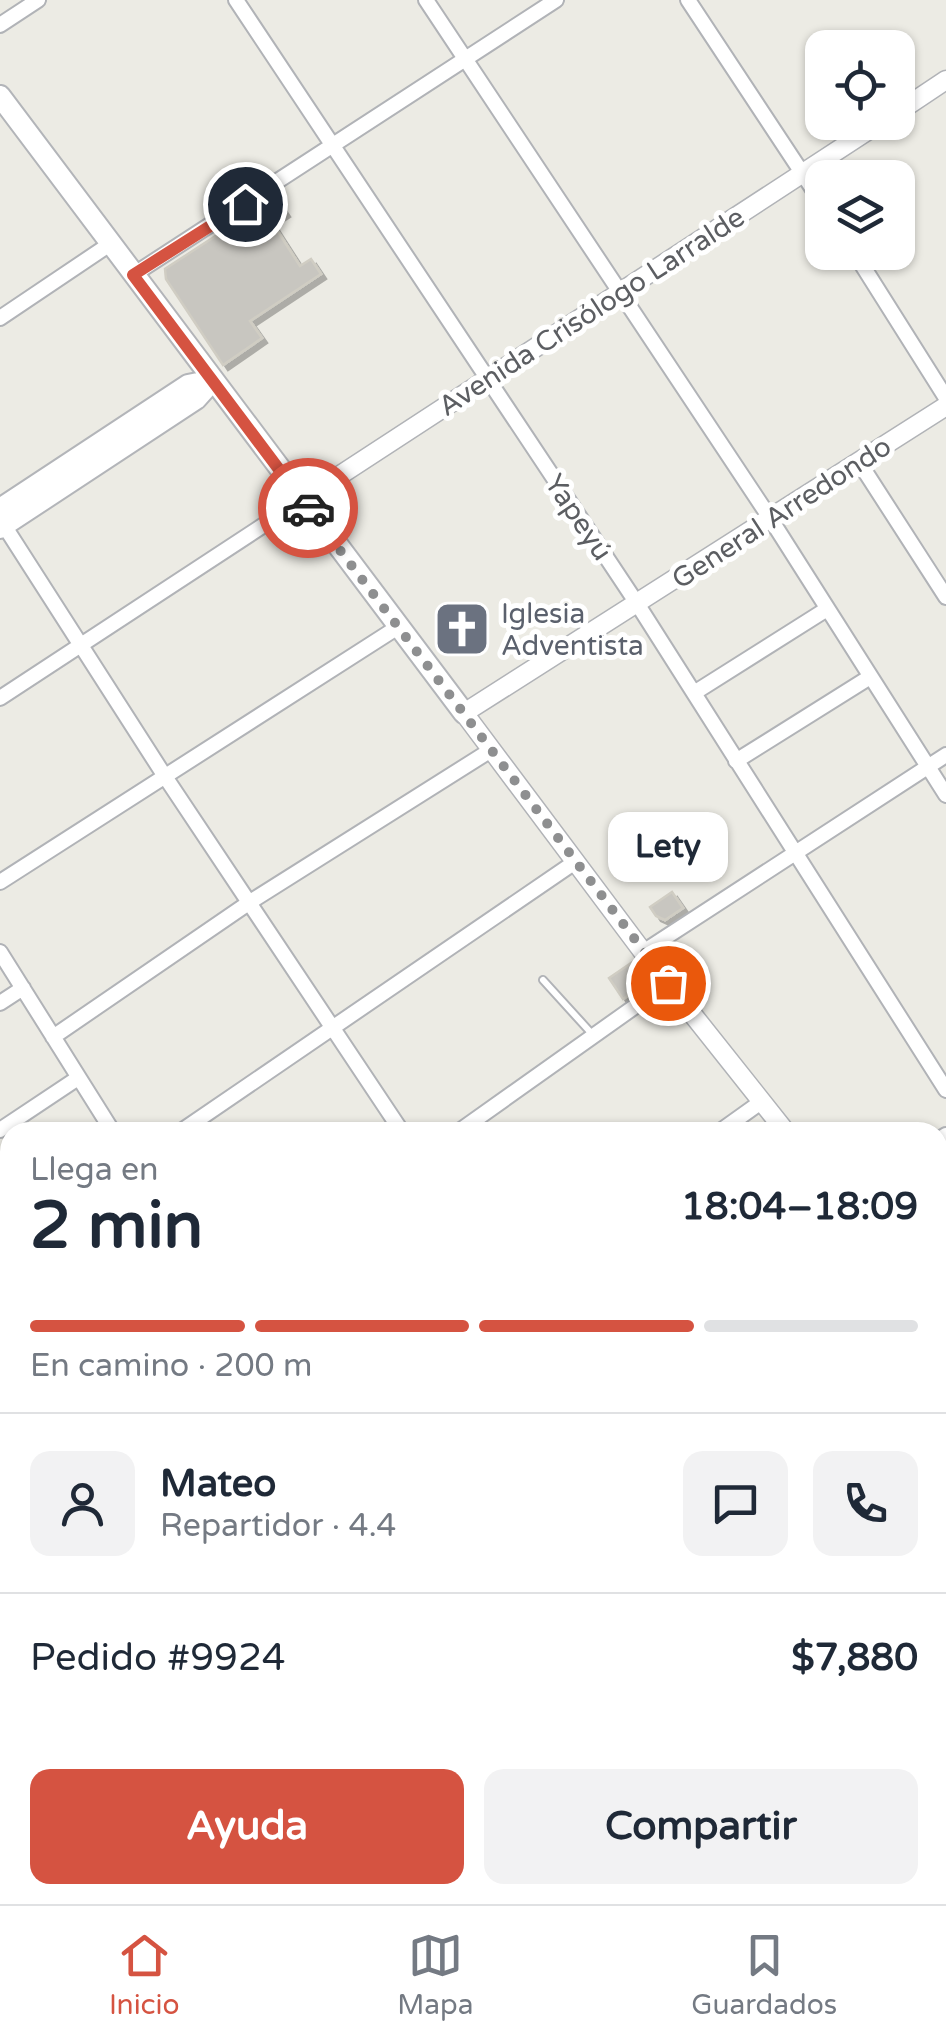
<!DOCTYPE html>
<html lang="es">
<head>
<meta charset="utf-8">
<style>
	:root { --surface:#fff; --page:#f2f2f3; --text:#1f2937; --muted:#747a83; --line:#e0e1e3; --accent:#d55341 }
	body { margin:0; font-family:"Varela Round",sans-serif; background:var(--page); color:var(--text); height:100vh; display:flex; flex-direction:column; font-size:38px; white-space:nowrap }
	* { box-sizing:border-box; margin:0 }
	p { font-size:32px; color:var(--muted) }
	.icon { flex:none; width:55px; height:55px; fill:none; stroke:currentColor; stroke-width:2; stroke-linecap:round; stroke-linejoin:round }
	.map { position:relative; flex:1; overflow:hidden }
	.drawer { position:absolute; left:0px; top:1122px; width:948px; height:782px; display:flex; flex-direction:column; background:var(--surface); border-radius:30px 30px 0 0; box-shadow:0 2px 8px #0004 }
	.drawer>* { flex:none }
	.controls { position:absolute; left:805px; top:30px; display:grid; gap:20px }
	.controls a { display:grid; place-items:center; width:110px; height:110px; border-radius:20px; background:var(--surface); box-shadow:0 2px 8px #0004; font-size:50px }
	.pin { position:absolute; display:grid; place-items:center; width:85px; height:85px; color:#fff; margin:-42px; border:5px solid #fff; border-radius:50%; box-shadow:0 2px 10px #0007 }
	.courier { position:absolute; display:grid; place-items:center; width:100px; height:100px; margin:-50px; border:8px solid #d55341; border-radius:50%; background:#fff; color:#222; box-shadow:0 2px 12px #0007 }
	.bubble { position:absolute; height:70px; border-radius:20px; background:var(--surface); box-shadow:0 2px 8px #0004; font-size:32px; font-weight:700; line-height:70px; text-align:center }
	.summary em { font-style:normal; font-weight:700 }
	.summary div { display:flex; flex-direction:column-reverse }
	.summary { display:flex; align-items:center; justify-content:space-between; height:170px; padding:0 30px }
	h1 { font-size:65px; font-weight:700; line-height:75px }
	.bar { display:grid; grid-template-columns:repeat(4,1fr); gap:15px 10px; align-content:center; height:120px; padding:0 30px }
	.bar i { height:12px; border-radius:8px; background:var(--line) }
	.bar .current { background:var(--accent) }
	.bar p { grid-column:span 4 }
	.line { display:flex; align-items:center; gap:25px; padding:0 30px; border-top:2px solid var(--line) }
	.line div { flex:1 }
	.round { display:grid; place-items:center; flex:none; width:105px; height:105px; border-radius:20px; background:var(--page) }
	.action { display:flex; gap:20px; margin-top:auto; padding:20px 30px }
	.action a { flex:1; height:115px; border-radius:20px; background:var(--accent); color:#fff; font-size:40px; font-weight:700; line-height:115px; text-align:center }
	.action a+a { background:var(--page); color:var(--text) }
	.tabs { display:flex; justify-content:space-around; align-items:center; height:140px; border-top:2px solid var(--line); background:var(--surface); font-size:28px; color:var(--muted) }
	.tabs a { display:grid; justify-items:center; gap:5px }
	.tabs .current { color:var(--accent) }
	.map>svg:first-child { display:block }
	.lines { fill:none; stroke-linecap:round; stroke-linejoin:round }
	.stream { stroke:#abd2f5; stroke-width:4 }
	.building { fill:#c8c6c0; stroke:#d0cdc3; stroke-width:2.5; filter:url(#shadow) }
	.service-casing { stroke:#b1b3b7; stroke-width:10 }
	.minor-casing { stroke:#b1b3b7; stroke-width:18 }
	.tertiary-casing { stroke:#b1b3b7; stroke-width:21 }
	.secondary-casing { stroke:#b3b5b9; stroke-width:24 }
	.path { stroke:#9cbfa7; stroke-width:2.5; stroke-dasharray:10 5; stroke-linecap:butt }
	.service { stroke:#fff; stroke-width:6 }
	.minor { stroke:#fff; stroke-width:14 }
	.tertiary { stroke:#fff; stroke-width:18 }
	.secondary { stroke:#fff; stroke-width:20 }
	.done { stroke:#8e8f90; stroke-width:10; stroke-dasharray:0 18 }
	.route { stroke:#d55341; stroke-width:12 }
	.labels { text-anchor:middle; stroke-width:10; stroke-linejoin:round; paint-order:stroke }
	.street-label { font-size:28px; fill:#5c5e62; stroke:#fff }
	.worship-label { font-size:28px; fill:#5b616d; stroke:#fff; text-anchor:start }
</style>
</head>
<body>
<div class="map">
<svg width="946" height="1904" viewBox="0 0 946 1904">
	<defs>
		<filter id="shadow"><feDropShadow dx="5" dy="5" stdDeviation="0" flood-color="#0004"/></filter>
	</defs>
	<rect width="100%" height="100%" fill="#ecebe4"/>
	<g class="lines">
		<path class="stream" d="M938,1372L946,1368
			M0,1692H10
			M499,1895L504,1904"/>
	</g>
	<path class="building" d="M275,197L285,212L271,221L300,266L311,259L321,274L250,321L262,338L223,365L166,279L165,269Z
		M470,612L481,626L454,647L443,632Z
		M672,892L683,908L665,920L656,916L650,907Z
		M634,961L648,982L623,999L609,978Z"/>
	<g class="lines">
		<g class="service-casing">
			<path id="service" d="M543,980L593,1035
				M0,1658H10"/>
		</g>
		<g class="minor-casing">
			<path id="minor" d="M236,0L638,605L946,1090
				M426,0L770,518L946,795
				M688,0L822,203
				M0,25L38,0
				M854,252L946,398
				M133,275L556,0
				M0,318L110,244
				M859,462L946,597
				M0,519L164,775L402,1132
				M694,693L827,609
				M0,698L302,500
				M736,761L870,677
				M0,882L398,627
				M0,952L113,1132
				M643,952L946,755
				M0,1003L23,988
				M53,1037L250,902L491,750
				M0,1130L78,1078
				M180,1132L575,862
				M458,1132L668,983
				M719,1132L761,1102
				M938,1140L946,1135
				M0,1264L10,1257
				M938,1351L946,1344
				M938,1424L946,1418
				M0,1454L10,1447
				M0,1504L10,1519
				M0,1541L10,1535
				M938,1698L946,1708
				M0,1759L10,1758
				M296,1895L301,1904
				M464,1895L470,1904
				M555,1895L561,1904
				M778,1895L784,1904
				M898,1895L903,1904
				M642,1904L656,1895"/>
		</g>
		<g class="tertiary-casing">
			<path id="tertiary" d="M898,112L946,80
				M302,500L881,122
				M786,1132L643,952L464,713L946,406
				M938,1325L946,1336"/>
		</g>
		<g class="secondary-casing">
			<path id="secondary" d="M0,96L464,713
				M0,509L188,385L213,380
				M0,528L196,399L213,380"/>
		</g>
		<path class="path" d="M171,1895L178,1904"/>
		<use href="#service" class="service"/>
		<use href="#minor" class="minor"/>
		<use href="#tertiary" class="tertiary"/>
		<use href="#secondary" class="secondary"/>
	</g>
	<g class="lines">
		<path class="done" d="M308,508L668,983"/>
		<path class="route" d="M245,204L133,275L308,508"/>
	</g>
	<defs>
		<g id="church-square" transform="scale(2.875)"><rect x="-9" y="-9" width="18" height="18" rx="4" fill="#6b7280" stroke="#fff"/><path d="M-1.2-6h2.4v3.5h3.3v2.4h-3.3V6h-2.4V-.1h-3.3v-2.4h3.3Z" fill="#fff"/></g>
	</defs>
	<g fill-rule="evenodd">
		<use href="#church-square" x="462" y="629"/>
	</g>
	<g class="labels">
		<g class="street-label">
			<text transform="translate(591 311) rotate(-33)" y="10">Avenida Crisólogo Larralde</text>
			<text transform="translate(781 512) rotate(-33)" y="10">General Arredondo</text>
			<text transform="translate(579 517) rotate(56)" y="10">Yapeyú</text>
		</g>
		<g class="worship-label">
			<text x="501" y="623">Iglesia<tspan x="501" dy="32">Adventista</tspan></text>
		</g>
	</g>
</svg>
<div class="controls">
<a><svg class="icon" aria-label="locate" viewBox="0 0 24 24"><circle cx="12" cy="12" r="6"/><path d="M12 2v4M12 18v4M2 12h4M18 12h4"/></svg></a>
<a><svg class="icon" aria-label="layers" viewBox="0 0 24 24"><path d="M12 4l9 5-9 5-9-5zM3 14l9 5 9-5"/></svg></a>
</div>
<div class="pin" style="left:668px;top:983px;background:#ea580c"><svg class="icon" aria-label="bag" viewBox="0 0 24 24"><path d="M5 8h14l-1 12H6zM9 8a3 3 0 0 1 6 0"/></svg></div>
<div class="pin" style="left:245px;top:204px;background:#1f2937"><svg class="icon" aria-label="home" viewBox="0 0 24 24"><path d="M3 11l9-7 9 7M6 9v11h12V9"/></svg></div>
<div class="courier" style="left:308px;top:508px"><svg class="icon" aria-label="car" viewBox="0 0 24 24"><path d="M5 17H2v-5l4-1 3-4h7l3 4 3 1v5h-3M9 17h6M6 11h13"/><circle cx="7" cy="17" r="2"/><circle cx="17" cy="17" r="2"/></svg></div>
<div class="bubble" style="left:608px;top:812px;width:120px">Lety</div>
<section class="drawer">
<div class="summary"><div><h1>2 min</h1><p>Llega en</p></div><em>18:04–18:09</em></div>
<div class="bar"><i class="current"></i><i class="current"></i><i class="current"></i><i></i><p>En camino · 200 m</p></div>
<div class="line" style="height:180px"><a class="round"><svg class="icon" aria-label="person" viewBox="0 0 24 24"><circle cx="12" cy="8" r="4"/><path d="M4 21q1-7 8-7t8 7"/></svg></a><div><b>Mateo</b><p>Repartidor · 4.4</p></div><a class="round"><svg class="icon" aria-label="chat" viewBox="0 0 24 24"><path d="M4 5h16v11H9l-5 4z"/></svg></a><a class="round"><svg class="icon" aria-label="phone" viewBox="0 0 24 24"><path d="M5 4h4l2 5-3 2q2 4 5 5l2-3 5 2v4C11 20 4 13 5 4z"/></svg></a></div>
<div class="line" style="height:130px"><div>Pedido #9924</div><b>$7,880</b></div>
<div class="action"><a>Ayuda</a><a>Compartir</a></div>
</section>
</div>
<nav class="tabs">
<a class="current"><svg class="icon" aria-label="home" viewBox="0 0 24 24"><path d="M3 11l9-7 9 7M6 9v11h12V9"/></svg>Inicio</a>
<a><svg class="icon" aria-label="map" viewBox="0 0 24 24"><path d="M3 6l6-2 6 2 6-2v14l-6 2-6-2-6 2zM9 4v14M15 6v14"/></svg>Mapa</a>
<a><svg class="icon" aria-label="saved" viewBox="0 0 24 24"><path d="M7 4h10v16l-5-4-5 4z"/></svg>Guardados</a>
</nav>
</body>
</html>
